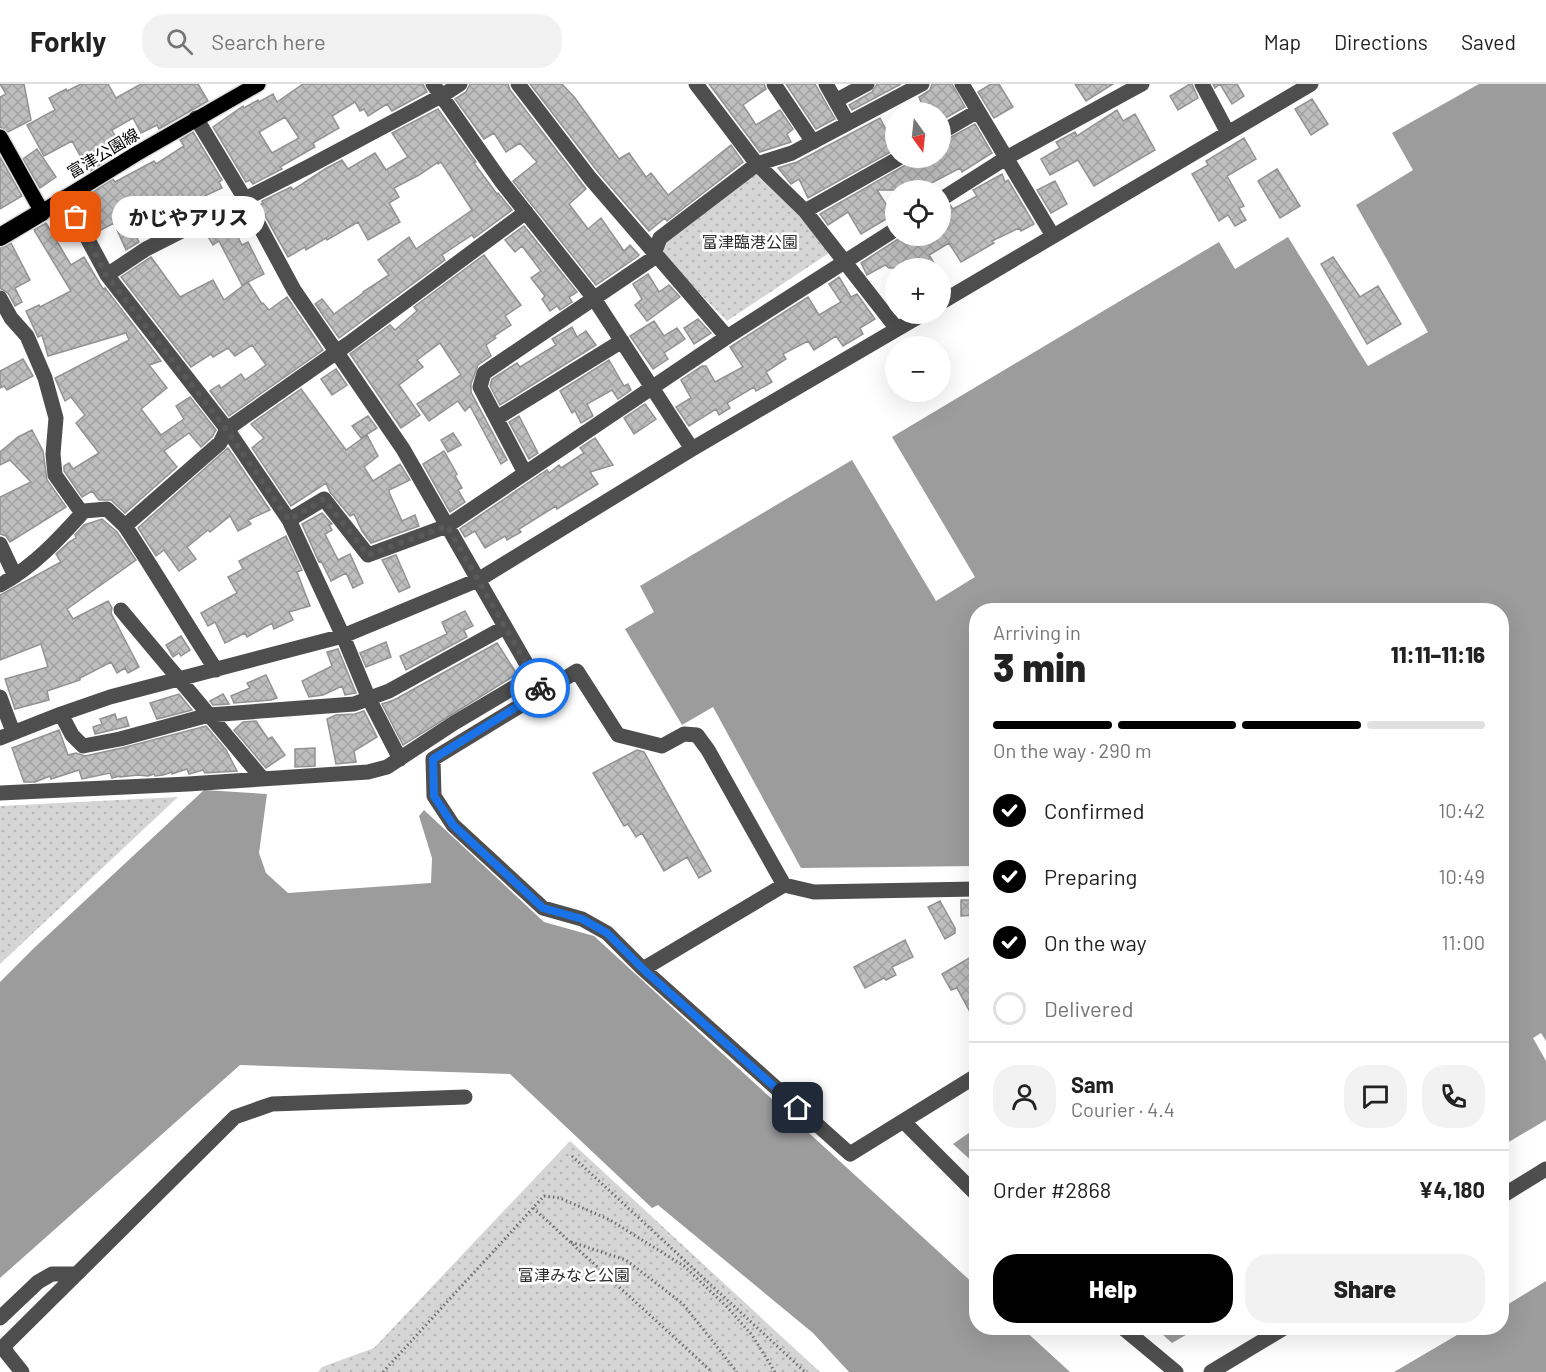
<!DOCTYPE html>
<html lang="en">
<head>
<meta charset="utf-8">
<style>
	:root { --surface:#fff; --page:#f2f2f2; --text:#222; --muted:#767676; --line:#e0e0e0; --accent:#000 }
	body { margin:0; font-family:Barlow,"Noto Sans JP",sans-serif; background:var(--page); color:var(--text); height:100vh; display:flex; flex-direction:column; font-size:22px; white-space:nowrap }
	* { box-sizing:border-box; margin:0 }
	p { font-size:20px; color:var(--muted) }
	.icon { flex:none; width:33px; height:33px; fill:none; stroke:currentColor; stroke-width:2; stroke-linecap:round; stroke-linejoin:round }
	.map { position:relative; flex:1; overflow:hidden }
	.details { position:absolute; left:969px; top:519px; width:540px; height:732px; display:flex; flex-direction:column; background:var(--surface); border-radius:24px; box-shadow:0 6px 24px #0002 }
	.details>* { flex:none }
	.needle { width:39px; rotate:165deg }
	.controls { position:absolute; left:885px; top:18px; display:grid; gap:12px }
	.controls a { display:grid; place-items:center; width:66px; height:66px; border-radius:50%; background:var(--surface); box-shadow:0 6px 24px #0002; font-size:30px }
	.pin { position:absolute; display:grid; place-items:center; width:51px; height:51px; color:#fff; margin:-26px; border-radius:12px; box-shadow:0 3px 9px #0006 }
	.courier { position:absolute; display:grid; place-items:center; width:60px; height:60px; margin:-30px; border:4px solid #1a73e8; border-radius:50%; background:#fff; color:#222; box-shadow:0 2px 8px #0007 }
	.bubble { position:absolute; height:42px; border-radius:21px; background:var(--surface); box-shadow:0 6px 24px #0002; font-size:20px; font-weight:800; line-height:42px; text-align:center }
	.headline em { font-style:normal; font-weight:800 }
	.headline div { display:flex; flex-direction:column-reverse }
	.headline { display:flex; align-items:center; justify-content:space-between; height:102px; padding:0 24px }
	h1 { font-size:39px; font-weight:800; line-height:45px }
	.bar { display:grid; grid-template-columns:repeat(4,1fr); gap:9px 6px; align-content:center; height:72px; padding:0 24px }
	.bar i { height:8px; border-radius:4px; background:var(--line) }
	.bar .on { background:var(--accent) }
	.bar p { grid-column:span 4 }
	.line { display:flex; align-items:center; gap:15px; padding:0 24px; border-top:2px solid var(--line) }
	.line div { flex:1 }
	.round { display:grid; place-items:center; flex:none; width:63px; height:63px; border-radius:24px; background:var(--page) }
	ol { padding:0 24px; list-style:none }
	li { display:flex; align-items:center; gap:18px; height:66px }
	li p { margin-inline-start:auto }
	li .icon { padding:6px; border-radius:50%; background:var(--accent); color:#fff; stroke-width:4 }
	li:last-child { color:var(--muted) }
	li i { width:33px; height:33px; border:3px solid var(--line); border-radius:50% }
	.cta { display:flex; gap:12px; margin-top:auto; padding:12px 24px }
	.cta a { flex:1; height:69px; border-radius:24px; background:var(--accent); color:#fff; font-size:24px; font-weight:800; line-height:69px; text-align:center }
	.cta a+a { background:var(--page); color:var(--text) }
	header { display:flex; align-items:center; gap:36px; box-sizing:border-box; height:84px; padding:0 30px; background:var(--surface); border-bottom:2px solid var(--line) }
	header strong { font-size:28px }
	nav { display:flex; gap:33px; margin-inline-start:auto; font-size:21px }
	.search { width:420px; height:54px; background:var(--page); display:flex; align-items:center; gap:15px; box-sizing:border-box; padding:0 21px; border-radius:24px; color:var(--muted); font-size:22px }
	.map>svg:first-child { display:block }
	.park { fill:url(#park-dots) }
	.water { fill:#9c9c9c }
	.building { fill:url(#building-cross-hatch); stroke:#929292; stroke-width:1.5; fill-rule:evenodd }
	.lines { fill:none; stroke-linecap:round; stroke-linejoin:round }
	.major-casing { stroke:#dbdbdb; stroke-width:18 }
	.highway-casing { stroke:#dbdbdb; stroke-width:21 }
	.path { stroke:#707070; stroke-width:3; stroke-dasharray:1.5 3; stroke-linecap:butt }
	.minor { stroke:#4e4e4e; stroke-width:15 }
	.major { stroke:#000; stroke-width:15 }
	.highway { stroke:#000; stroke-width:18 }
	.done { stroke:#595959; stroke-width:6; stroke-dasharray:0 10.8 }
	.route { stroke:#1a73e8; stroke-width:8 }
	.labels { text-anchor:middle; stroke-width:5; stroke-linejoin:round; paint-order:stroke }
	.street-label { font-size:16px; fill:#000; stroke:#fff }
	.park-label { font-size:16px; fill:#2c2c2c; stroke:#fff }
</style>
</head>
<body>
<header>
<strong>Forkly</strong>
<div class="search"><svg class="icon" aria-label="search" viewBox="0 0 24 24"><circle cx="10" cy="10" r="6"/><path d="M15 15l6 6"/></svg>Search here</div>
<nav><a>Map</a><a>Directions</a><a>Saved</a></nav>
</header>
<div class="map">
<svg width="1546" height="1288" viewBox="0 0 1546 1288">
	<defs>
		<pattern id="park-dots" width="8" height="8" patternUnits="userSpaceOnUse" patternTransform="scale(1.5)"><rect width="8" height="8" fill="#d5d5d5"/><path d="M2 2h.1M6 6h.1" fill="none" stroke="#b5b5b5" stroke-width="1.8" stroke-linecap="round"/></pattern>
		<pattern id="building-cross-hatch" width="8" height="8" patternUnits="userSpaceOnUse" patternTransform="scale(1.5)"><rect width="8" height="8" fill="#bebebe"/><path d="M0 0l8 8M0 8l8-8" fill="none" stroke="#a2a2a2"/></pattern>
	</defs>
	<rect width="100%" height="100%" fill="#fff"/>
	<path class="park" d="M754,87L760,88L830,163L829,169L727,237L661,170L662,157Z
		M178,713L0,880V722Z
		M570,1057L820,1288H318L322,1283L374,1264Z"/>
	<path class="water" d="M1479,0H1546V957L1541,949L1533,954L1546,977V1036L1502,1062V526H976V782L801,784L713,623L682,641L625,545L654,528L640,502L852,376L936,517L975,493L892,353L1219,158L1235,185L1288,153L1368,282L1428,248L1356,121L1413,86L1392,49Z
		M204,706L267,710L259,769L266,789L288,809L431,799L432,774L419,732L424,726L544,838L594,852L976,1202V1244H1022L1070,1288H849L813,1249L658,1121L652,1124L510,990L240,981L0,1194V898L34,864Z
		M976,1044V1081L953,1060Z
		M1546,1197V1288H1394L1469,1244H1502V1224Z
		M1155,1244H1198L1172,1259Z"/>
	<path class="building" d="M0,0H24L31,36L8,48L0,43V13L6,10Z
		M81,0H108L116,14L141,0H198L208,17L159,45L157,41L141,49L133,34L112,46L121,63L101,73L104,78L89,88L72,57L44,72L27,41L55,26L49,14L66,5L67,7Z
		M303,0H423L427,8L392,27L387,20L368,32L364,25L360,27L355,18L332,32L339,44L313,59L315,63L280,83L282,85L253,100L250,96L246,98L213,43L243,22L244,24L258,16L259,18L273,10L277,18ZM285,33L299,54L272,69L259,48Z
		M470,0H508L510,6L586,105L569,120L588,145L601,134L624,167L630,161L639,171L637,173L596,201L513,97L537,78L520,59L506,68L494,49L484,55L455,15L466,8Z
		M530,0H562L575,14L619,75L629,69L646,93L651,89L668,111L731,61L743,78L667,137L665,134L649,147L598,88Z
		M709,0H764L766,5L743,21L756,41L780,26L793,45L787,50L791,58L760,68Z
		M786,0H815L835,35L816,45Z
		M877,0H901L852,26L849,21L872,8Z
		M932,0H952L965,23L940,37V28H925L919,13L930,6Z
		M991,0H999L1013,23L994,34L978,8Z
		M1075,0H1113L1086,17Z
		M1190,0H1192L1198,14L1178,26L1170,12Z
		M1213,0H1237L1244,12L1232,20L1220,0L1215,4Z
		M1312,15L1328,40L1311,51L1295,25Z
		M438,25L476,78L474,79L497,110L498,109L512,126L474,154L472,151L442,171L445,176L339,254L315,220L322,215L334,230L363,209V208L389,191L378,176L409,153L416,165L472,126L441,78L438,80L437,79L419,91L394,104L399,113L389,119L400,138L368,156L358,138L327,156L326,154L306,166L305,163L288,173L259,121L263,119L262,117L291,103L293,106L325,85L342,76L348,85L375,69L386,86L408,73L392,49Z
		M1117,26L1123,37L1135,30L1155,66L1094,102L1078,76L1050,91L1041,75L1060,64L1056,58L1075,48L1077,52Z
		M880,34L896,65L808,114L799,95L791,100L778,84L797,78Z
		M975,40L992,69L962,88L960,84L918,106H877L893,131L861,150L848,128L828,141L820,130L904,82L913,74H940V59Z
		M193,48L222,96L219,98L222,104L194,117L199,125L174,139L164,145L160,138L135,150L139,158L126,166L114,139L99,147L81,115L113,95L115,98L154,77L156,80L184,62L180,56Z
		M1244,54L1256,75L1227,92L1244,122L1239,124L1246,136L1235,142L1228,131L1219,137L1192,90L1208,81L1206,77Z
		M37,65L56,93L40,104L23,75Z
		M0,73L22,112L0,125Z
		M1277,85L1300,122L1280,134L1258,97Z
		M1002,90L1005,98L1008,96L1034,140L1021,147L1019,144L992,157L994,159L961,178L949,159L929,171L937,184H889L885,181L867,191L861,179L903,152H940V126L950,121L953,125L977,112L973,106Z
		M1055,97L1067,120L1051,129L1037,106Z
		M228,134L242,161L248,158L264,190L242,201L219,157L213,161L204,146Z
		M46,139L71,181L84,173L103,205L105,204L161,277L149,281L167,304L141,325L161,351L184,335L176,322L190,313L216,346L212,353L201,363L189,349L164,367L177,383L125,429L111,416H99L92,407L82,413L64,387V382L69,379L73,385L99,369L76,339L85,331L71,313L65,317L55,294L129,256L126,249L48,272L42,251L38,253L26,227L39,221L40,223L71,207L34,146Z
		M524,142L577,208L569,213L572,218L560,226L557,222L550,227L542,215L545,212L531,194L541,187L522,162L515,168L505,156Z
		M11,159L30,196L15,204L22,218L15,222L8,209L0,204V164Z
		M484,171L521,221L505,232L511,241L494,252L496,254L486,261L491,272L478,281L471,300V308L507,376L501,380L470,322L465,327L458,317L429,337L417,320L461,291L440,259L417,276L423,283L399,301L420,331L401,344L350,270L390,241L395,246L417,227L414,223Z
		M151,173L180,213L213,196L224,216L248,198L262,220L263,219L269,226L287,213L323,266L229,332L210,307L219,301L221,304L241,290L245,296L266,281L252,261L235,272L228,264L213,273L211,270L191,283L121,193Z
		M1333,173L1360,213L1378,202L1401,240L1367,260L1321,180Z
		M648,190L659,208L669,201L680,213L647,237L635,221L642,215L633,200Z
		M839,193L851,213L857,210L875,235L860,244L863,250L843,262L836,252L814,266L808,257L783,270L786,275L766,288L772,298L756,307L754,303L727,319L730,324L719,331L716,325L689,342L676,323L691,314L681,296L702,282H706L715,298L743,283L730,263L808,213L819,231L841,218L829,200Z
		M698,235L711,249L694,260L684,244Z
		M654,237L664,252L677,244L685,255L664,269L668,275L653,285L630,252Z
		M572,243L577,253L586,247L596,261L500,321L490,302L492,295L517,279L520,283L556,261L552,255Z
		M23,275L33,292L7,306L4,302L0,304V287Z
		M609,276L624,302L628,300L631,306L618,315L612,306L587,320L593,332L581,339L575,327L572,329L560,307Z
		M336,285L347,301L332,311L321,295Z
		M301,305L346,366L367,351L378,372L364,383L373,397L400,380L410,396L389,406V408L402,437L415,431L419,442L371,459L362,447L354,430L350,432L330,408L326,399L291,422L252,364L264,354L251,340Z
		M645,320L656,335L634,350L624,334Z
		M368,332L377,344L361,354L352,342Z
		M519,332L538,369L529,375L509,338Z
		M32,346L43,367L47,396L66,423L10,458L6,452L0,450V413L31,398L10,376L0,381V368L18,353Z
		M453,349L461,361L448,368L441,356Z
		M595,354L613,381L590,388L598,400L557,425L556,422L519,445L521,448L507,456L505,452L485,464L475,447L465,453L460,445L547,386L549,389L559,381L561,384L584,369L580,364Z
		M228,364L270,426L248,436L251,440L238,447L230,432L210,448L208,446L187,463L196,475L179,487L164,466L156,472L138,444Z
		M444,367L457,390L455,392L462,404L458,406L465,418L450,428L423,380Z
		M322,429L332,440L329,441L332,446L325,450L338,476L350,470L363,499L353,504L346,489L331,497L321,477L319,478L302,440Z
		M102,435L117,448L136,476L67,525L73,535L108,517L112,524L111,529L139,583L128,589L125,584L117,589L111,578L80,594V596L47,607L49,616L15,625L5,595L48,583L41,560L0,576V511L61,478L56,470L69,458L76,454L75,451L84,441Z
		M286,452L302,486L297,488L310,522L289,528L293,536L274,545L272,539L247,553L245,549L225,559L215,538L208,542L201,529L237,509L228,493L243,485L239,477Z
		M396,471L410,503L399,508L382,476Z
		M465,527L473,542L464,546L467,553L406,586L400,572L447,550L442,538Z
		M181,552L190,566L181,572L179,569L173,573L166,561Z
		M386,558L391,573L366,583L360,569Z
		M497,559L517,590L403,661L382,620L394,616Z
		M338,565L356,609L345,611L342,602L323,611L309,613L302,597L332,582L327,568Z
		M266,591L277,614L271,616L234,619L231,612L250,604L247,599Z
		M179,610L192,626L157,635L150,619Z
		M223,610L229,620L213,621L210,617Z
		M364,627L377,653L354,667L356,678L336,680L327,635L336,631L355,630Z
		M115,630L117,636L126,633L129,642L95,650L93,643L102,640L100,635Z
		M256,637L268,655L272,653L285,671L266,684L234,646L243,638Z
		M206,642L226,666L237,687L205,689L203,686L189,690L187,685L172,690V688L163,691L155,692L154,690L148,692L138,691L120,693V692L112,694L110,689L82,695L79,686L51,695L50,692L35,698H24L12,664L59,646L68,671L76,669L85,672L122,664Z
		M315,664V682L295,683V665Z
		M637,666L644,668L711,787L699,794L687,773L664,787L642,749L636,753L628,740L624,742L593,689Z
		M961,816H976V831L961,832Z
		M940,817L955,844V849L945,855L928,823Z
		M905,856L913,873L892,883L896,891L886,896L884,894L865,904L854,883Z
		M976,870V939L957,904L951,906L942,890Z"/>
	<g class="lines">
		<g class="major-casing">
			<path id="major" d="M0,53L42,128L136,70L258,0"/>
		</g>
		<g class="highway-casing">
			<path id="highway" d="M0,153L42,128"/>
		</g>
		<path class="path" d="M572,1072L805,1288
			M533,1124L712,1288
			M571,1158L626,1176L683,1220L737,1288
			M383,1288L544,1112L560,1114L610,1136L684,1182L727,1223L752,1251L775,1288"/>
		<path class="minor" d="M433,0L501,97L593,213L692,365
			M518,0L590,94L727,253
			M696,0L757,80L805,127L897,245
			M774,0L813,58
			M826,0L848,39
			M962,0L1053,152
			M1202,0L1228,49
			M837,16L867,0
			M196,34L245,115L294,206L403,365L542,607
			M940,49L978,27
			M65,113L107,191L227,345L289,436L343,552L369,615L400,675
			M940,116L1006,74L1142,0
			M805,127L899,74
			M107,191L146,165L306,84L443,11L460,0
			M0,214L11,234L27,252L45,294L56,334L53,370L55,391L82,429
			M940,219L1311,0
			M497,334L622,257
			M525,389L480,303L484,289L652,175L660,154L757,80L792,69L922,0
			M289,436L324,415L368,471L447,442L727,253L896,145
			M125,442C156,489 185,538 216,586
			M0,460L15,492
			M0,501C33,483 59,455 84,427L107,425L125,442L220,359L227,345L348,260L526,128
			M121,526L262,694
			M0,613L13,648
			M61,630L72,651L83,662L120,655L209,631L354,620L389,607L505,543
			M0,654L61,630L110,613L343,552L478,496L692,365L923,230
			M0,709L188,700L368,688L387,683L454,639L533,592
			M784,801L708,666L697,651L684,650L662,662L618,651L577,587L433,675L434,712L453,741L543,824L582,835L607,849L643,885L850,1070L976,992
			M643,885L784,801L814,808L976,805
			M904,1038L976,1110
			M1502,1112L1546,1085
			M0,1234L38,1198L52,1190H76
			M1123,1244L1176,1288
			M22,1288L6,1268L5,1261L235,1033L272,1020L465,1013
			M1211,1288L1284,1244"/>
		<use href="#major" class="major"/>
		<use href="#highway" class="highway"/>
	</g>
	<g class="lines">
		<path class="done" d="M76,133L106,191L226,345L289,436L324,415L368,471L447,442L540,604"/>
		<path class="route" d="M540,604L542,607L433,675L434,712L453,741L543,824L582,835L607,849L643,885L798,1024"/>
	</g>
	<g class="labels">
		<g class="street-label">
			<text transform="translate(103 69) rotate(-31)" y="6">富津公園線</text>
		</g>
		<g class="park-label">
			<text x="750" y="164">富津臨港公園</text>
			<text x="574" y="1197">富津みなと公園</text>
		</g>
	</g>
</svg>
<div class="controls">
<a><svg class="needle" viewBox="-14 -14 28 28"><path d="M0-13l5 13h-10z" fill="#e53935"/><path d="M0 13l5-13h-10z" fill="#767676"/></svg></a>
<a><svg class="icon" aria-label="locate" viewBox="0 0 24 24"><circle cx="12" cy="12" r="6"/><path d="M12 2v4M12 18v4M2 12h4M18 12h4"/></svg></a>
<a>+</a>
<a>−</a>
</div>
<div class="pin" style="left:76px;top:133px;background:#ea580c"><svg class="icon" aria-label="bag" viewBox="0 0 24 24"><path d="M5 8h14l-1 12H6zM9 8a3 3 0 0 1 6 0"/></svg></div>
<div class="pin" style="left:798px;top:1024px;background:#1f2937"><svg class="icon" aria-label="home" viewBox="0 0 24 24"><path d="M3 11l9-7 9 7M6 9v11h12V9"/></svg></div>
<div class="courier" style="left:540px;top:604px"><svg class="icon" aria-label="bike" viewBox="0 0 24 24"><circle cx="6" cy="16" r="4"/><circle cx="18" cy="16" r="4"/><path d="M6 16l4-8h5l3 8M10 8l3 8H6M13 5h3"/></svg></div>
<div class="bubble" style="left:112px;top:112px;width:153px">かじやアリス</div>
<section class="details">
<div class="headline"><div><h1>3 min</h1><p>Arriving in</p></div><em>11:11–11:16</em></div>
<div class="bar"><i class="on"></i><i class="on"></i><i class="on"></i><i></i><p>On the way · 290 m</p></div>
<ol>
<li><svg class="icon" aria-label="check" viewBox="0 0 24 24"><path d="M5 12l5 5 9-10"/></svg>Confirmed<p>10:42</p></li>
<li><svg class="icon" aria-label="check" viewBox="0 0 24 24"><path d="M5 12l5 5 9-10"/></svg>Preparing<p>10:49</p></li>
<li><svg class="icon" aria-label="check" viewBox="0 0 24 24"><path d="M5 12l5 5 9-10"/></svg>On the way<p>11:00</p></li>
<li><i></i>Delivered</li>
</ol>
<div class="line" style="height:108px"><a class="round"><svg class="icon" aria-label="person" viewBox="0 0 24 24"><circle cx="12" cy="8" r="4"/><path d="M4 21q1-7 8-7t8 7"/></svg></a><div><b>Sam</b><p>Courier · 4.4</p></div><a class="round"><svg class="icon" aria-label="chat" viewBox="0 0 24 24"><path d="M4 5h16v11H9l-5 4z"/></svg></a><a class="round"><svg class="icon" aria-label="phone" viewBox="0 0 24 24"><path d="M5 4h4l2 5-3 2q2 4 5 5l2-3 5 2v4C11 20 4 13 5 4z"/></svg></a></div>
<div class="line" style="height:78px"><div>Order #2868</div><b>¥4,180</b></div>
<div class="cta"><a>Help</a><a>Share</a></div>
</section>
</div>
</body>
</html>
